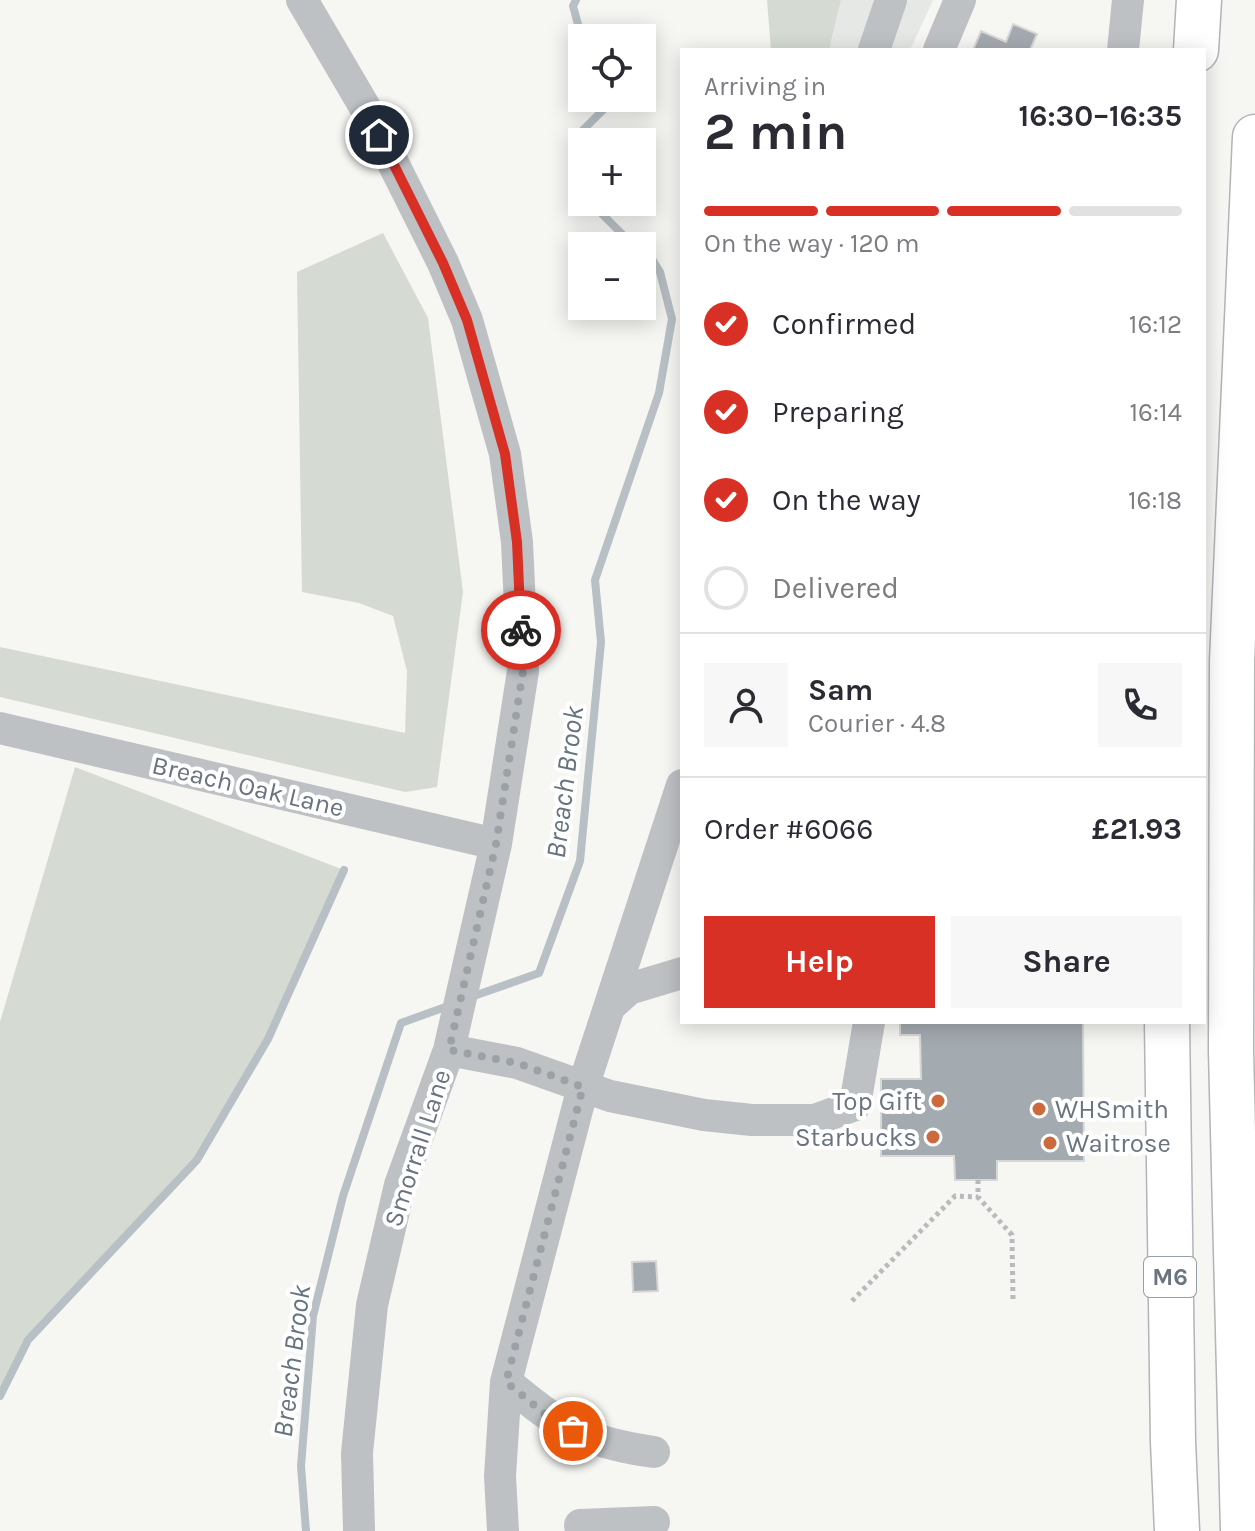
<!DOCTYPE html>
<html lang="en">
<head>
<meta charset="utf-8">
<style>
	:root { --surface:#fff; --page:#f7f7f7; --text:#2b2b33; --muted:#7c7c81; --line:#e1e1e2; --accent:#d93025 }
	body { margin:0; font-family:Karla,sans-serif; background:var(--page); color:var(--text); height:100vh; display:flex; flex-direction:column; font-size:30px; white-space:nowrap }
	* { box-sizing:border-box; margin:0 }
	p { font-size:26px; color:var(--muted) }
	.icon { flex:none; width:44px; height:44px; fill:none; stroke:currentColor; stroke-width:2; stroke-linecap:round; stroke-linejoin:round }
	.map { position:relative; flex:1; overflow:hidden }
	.sheet { position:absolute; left:680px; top:48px; width:526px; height:976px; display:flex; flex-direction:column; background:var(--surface); border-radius:0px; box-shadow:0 4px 20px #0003 }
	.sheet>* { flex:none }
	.fabs { position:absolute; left:568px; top:24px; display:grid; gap:16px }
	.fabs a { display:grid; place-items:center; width:88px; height:88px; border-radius:0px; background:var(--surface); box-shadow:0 4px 20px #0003; font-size:40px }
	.pin { position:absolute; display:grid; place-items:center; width:68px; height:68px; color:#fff; margin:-34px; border:4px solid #fff; border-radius:50%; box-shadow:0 2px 8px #0007 }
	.courier { position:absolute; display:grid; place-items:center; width:80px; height:80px; margin:-40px; border:6px solid #d93025; border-radius:50%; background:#fff; color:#222; box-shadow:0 2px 10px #0007 }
	.overview em { font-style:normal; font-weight:700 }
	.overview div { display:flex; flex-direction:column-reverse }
	.overview { display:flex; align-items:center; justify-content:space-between; height:136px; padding:0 24px }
	h1 { font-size:52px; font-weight:700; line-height:60px }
	.bar { display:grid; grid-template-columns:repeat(4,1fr); gap:12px 8px; align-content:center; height:96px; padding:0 24px }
	.bar i { height:10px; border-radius:6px; background:var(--line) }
	.bar .current { background:var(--accent) }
	.bar p { grid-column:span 4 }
	.line { display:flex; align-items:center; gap:20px; padding:0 24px; border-top:2px solid var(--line) }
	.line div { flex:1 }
	.round { display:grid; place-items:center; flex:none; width:84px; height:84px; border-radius:0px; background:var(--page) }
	ol { padding:0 24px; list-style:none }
	li { display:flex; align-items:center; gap:24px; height:88px }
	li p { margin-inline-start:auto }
	li .icon { padding:8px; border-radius:50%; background:var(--accent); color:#fff; stroke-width:4 }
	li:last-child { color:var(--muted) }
	li i { width:44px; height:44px; border:4px solid var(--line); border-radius:50% }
	.cta { display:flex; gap:16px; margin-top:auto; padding:16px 24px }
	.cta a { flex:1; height:92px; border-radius:0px; background:var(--accent); color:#fff; font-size:32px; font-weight:700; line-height:92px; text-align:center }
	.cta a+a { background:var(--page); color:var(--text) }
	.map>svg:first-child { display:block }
	.built { fill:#e6e8e6 }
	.green { fill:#d5dad3 }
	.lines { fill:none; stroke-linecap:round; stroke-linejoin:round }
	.stream { stroke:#b8c0c5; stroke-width:8 }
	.building { fill:#a4abb0; stroke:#d7d7d6; stroke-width:2 }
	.highway-casing { stroke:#b2b4b8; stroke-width:47 }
	.path { stroke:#b8babd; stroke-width:5; stroke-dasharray:4 4; stroke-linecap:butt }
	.minor { stroke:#bec1c4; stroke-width:32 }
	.highway { stroke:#fff; stroke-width:44 }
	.done { stroke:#9aa2a8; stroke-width:8; stroke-dasharray:0 14.4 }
	.route { stroke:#d93025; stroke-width:10 }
	.poi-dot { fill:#cc6a3d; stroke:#fff; stroke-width:3 }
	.labels { text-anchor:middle; stroke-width:8; stroke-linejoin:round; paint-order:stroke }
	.shield { fill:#fff; stroke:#969ea6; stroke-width:2 }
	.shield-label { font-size:24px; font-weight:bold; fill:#697480 }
	.street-label { font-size:26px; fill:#697480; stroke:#fff }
	.poi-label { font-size:26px; fill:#697480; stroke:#fff; text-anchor:end }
	.water-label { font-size:28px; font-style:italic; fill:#65747d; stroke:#fff }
</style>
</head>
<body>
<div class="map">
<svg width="1255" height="1531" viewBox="0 0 1255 1531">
	<rect width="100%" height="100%" fill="#f6f6f3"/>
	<path class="built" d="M841,0H933L910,50H829Z"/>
	<path class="green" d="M767,0H841L829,50H771Z
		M383,233L428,318L463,592L437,787L405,792L0,697V647L405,733L407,671L393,616L359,603L302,592L297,272Z
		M75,767L344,870L264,1046L197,1160L28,1340L0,1396V1022Z"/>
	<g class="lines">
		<path class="stream" d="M576,0L573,6L582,39
			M582,166L578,135L608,105L605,98
			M471,997L539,973L580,861L601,642L595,580L659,393L672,319L660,272L644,246L623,235L599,211L594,202
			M0,1396L28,1340L197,1160L268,1039L344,870
			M306,1531L301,1466L313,1316L343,1196L401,1023L451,1005"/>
	</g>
	<path class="building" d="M1013,24L1037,34L1030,50H973L981,31L1006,42Z
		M900,1022H1083L1084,1161H997V1180H955L954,1156H881V1079H921L920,1035H900Z
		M656,1261L658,1291L633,1292L632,1262Z"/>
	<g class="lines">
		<g class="highway-casing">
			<path id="highway" d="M1196,50L1199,0
				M1167,1022L1173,1442L1177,1531
				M1243,1531L1231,1051L1232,661L1255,137"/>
		</g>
		<path class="path" d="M978,1180V1197L1012,1235L1013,1300
			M852,1301L955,1196L978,1197"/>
		<path class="minor" d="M302,0L366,109L443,263L467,320L505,454L517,542L523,671L496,844L449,1050L400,1185L372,1305L357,1453L359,1531
			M874,50L891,0
			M939,50L960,0
			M1123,50L1128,0
			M0,728L496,844
			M611,1005L629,989L682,973
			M449,1050L517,1063L610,1096L704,1115L752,1120H815L855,1105L869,1022
			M506,1382C561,1427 582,1442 654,1452
			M503,1531L500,1476L506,1382L583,1087L682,785
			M581,1531L580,1525L654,1522"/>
		<use href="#highway" class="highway"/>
	</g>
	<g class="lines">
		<path class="done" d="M521,630L523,671L496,844L449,1050L517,1063L583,1087L506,1382L551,1419L573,1431"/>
		<path class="route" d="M379,135L443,263L467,320L505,454L517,542L521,630"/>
	</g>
	<g class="poi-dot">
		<circle cx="938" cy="1101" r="8"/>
		<circle cx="1039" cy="1109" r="8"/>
		<circle cx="933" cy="1137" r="8"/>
		<circle cx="1050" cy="1143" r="8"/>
	</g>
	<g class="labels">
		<rect class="shield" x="1144" y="1257" width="52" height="40" rx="6"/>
		<g class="shield-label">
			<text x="1170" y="1285">M6</text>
		</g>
		<g class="street-label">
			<text transform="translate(248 786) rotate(13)" y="9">Breach Oak Lane</text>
			<text transform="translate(417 1148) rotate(-72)" y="9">Smorrall Lane</text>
		</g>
		<g class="poi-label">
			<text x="922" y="1110">Top Gift</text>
			<text x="1055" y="1118" text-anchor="start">WHSmith</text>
			<text x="917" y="1146">Starbucks</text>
			<text x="1066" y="1152" text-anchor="start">Waitrose</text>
		</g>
		<g class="water-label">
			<text transform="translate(564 782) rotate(-83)" y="10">Breach Brook</text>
			<text transform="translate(291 1361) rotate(-83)" y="10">Breach Brook</text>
		</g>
	</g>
</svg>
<div class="fabs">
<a><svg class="icon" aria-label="locate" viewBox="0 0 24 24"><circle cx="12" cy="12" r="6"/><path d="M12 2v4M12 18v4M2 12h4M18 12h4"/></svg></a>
<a>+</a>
<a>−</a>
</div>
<div class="pin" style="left:573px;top:1431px;background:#ea580c"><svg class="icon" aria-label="bag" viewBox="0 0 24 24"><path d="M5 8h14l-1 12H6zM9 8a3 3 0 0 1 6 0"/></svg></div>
<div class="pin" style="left:379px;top:135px;background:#1f2937"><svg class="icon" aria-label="home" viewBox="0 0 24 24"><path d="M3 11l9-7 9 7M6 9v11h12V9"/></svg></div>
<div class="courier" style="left:521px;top:630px"><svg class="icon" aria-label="bike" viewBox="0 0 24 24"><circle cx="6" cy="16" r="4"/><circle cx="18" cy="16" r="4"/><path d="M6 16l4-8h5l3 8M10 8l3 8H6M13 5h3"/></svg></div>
<section class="sheet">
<div class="overview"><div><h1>2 min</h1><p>Arriving in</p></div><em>16:30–16:35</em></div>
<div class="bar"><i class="current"></i><i class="current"></i><i class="current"></i><i></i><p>On the way · 120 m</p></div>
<ol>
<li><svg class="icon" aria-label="check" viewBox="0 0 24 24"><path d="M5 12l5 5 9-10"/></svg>Confirmed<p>16:12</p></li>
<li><svg class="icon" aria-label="check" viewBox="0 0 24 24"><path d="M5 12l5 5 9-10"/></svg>Preparing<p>16:14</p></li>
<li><svg class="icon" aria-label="check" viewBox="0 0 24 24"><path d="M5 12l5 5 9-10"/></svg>On the way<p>16:18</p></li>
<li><i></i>Delivered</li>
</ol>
<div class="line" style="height:144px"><a class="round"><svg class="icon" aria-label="person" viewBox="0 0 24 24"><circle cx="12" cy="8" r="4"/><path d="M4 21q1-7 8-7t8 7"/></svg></a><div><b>Sam</b><p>Courier · 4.8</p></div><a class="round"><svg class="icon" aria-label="phone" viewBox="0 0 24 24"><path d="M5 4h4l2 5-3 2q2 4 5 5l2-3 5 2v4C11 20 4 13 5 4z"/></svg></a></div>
<div class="line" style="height:104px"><div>Order #6066</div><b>£21.93</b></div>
<div class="cta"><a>Help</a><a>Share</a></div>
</section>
</div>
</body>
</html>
